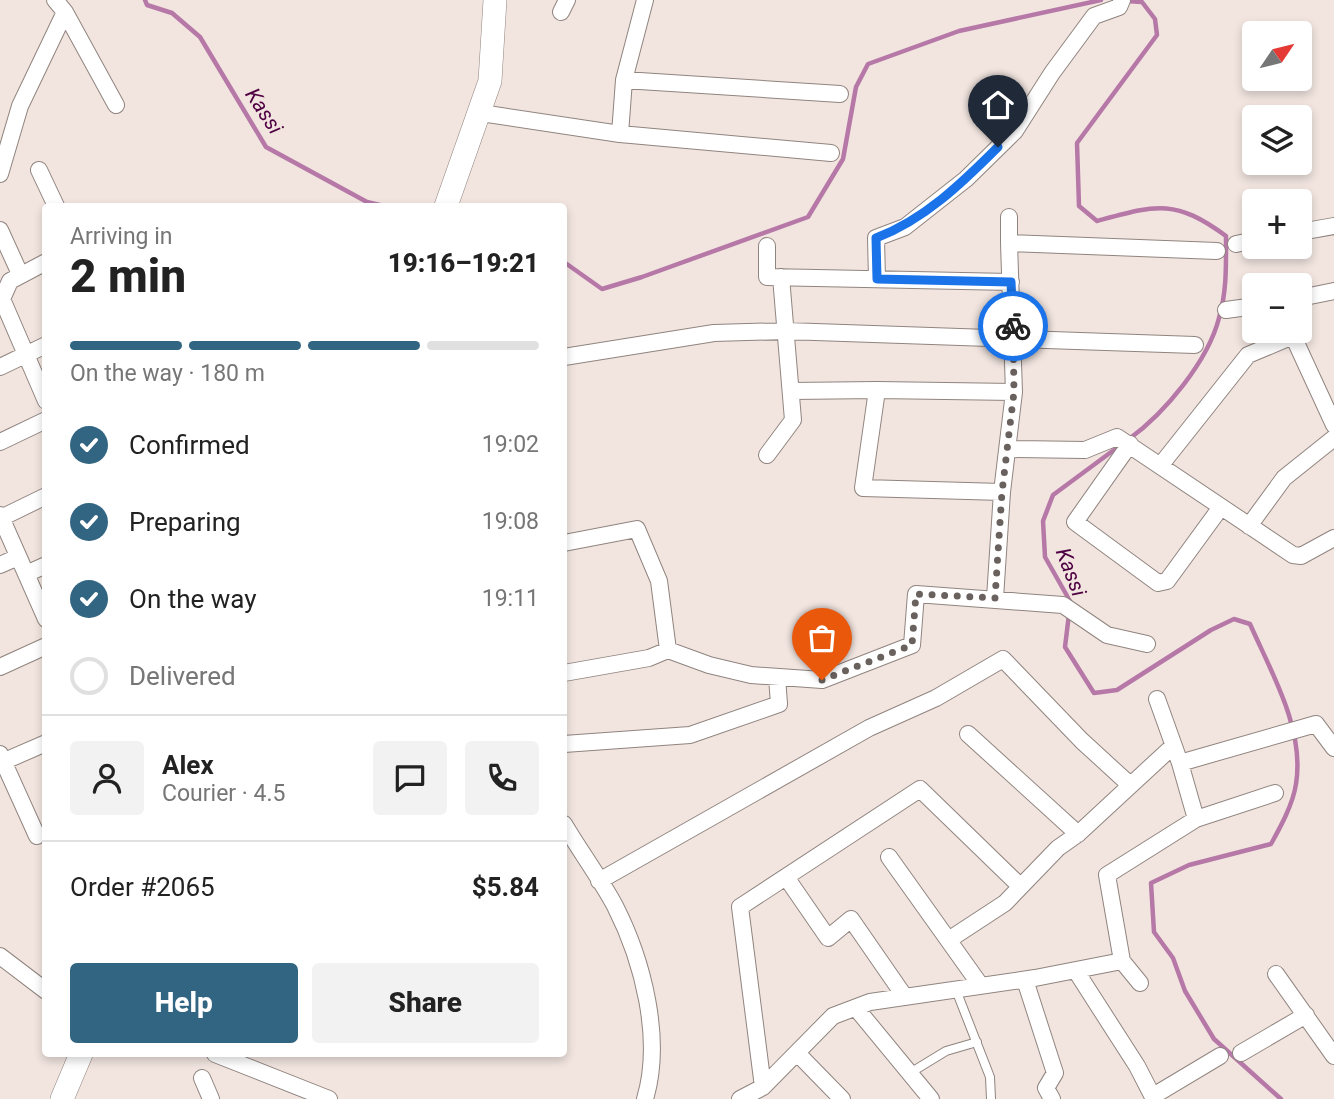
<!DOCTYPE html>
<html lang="en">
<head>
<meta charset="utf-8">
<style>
	:root { --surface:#fff; --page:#f2f2f2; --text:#222; --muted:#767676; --line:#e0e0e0; --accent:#326582 }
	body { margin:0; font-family:Roboto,sans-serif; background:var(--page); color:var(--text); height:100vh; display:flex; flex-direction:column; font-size:26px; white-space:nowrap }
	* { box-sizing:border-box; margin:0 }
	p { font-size:23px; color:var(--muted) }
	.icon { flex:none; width:38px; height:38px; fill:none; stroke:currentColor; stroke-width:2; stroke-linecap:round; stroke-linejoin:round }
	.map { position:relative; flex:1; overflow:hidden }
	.drawer { position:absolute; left:42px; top:203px; width:525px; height:854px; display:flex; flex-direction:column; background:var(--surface); border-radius:7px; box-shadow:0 4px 10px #0003 }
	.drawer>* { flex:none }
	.needle { width:46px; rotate:55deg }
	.buttons { position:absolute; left:1242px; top:21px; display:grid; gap:14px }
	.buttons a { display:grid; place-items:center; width:70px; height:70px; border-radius:7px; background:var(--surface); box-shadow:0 4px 10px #0003; font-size:35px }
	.pin { position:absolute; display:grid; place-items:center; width:60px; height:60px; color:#fff; margin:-72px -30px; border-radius:50% 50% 50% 0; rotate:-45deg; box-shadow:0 0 7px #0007 }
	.pin .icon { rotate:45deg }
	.courier { position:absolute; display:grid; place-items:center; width:70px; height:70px; margin:-35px; border:5px solid #1a73e8; border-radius:50%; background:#fff; color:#222; box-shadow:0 2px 9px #0007 }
	.head em { font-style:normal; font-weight:800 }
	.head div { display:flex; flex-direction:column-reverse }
	.head { display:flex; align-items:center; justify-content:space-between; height:119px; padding:0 28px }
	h1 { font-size:46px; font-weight:800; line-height:52px }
	.bar { display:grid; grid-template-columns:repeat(4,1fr); gap:10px 7px; align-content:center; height:84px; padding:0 28px }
	.bar i { height:9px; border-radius:5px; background:var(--line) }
	.bar .active { background:var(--accent) }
	.bar p { grid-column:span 4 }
	.line { display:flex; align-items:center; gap:18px; padding:0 28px; border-top:2px solid var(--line) }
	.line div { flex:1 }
	.round { display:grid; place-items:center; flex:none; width:74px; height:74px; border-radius:7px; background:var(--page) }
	ol { padding:0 28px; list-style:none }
	li { display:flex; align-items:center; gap:21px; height:77px }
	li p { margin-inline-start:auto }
	li .icon { padding:7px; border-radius:50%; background:var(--accent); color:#fff; stroke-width:4 }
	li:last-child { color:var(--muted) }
	li i { width:38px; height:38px; border:4px solid var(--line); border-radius:50% }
	.primary-button { display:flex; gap:14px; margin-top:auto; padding:14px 28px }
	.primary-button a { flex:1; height:80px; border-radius:7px; background:var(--accent); color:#fff; font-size:28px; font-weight:800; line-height:80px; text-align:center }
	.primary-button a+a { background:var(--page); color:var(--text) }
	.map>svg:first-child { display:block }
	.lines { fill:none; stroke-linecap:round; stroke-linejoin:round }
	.stream { stroke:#b678a7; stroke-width:4.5 }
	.lane-casing { stroke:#90847f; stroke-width:10 }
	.street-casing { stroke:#90847f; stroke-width:18 }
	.secondary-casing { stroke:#90847f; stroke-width:24 }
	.lane { stroke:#fff; stroke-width:8 }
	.street { stroke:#fff; stroke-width:16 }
	.secondary { stroke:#fff; stroke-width:23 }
	.done { stroke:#69615e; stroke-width:7; stroke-dasharray:0 12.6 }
	.route { stroke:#1a73e8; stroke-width:9 }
	.labels { text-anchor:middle; stroke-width:5; stroke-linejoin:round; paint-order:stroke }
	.water-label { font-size:21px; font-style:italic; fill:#4e0042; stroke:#f2e5e0 }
</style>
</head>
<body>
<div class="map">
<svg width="1334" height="1099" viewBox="0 0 1334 1099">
	<rect width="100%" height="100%" fill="#f2e5e0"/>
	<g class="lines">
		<path class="stream" d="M145,0L147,5L172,13L200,37L266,147L367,202L384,206
			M1126,1L1142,2L1155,19L1157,35L1077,143L1079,206L1097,221C1156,205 1174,198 1226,236C1226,264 1227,291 1219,318C1208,361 1165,413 1129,439
			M564,262L602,289L642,277L808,217L843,159L856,87L868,64L959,31L1101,0
			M1070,606V601L1045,557L1043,521L1053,495L1122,444
			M1069,614L1065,647L1094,693L1117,690L1211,630L1234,619L1250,624C1271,672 1305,729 1296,784C1293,804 1281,826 1271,844L1189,865L1151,883L1154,932L1173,958L1185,991L1214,1039L1281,1099"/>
		<g class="lane-casing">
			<path id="lane" d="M956,990L990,1077L991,1099
				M910,1073L946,1051L977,1042"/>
		</g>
		<g class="street-casing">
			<path id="street" d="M55,0L65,12L116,105
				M645,0L624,80L620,134L831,153
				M561,12L567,0
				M624,80L840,94
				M481,113L620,134
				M39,170L56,206
				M0,174L20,106L65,12
				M0,230L20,274
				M1300,232L1334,226
				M1009,243V217
				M1236,244L1255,240
				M767,246V277L1011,282
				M46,262L10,281L2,299L46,401
				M877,279L876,238L905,227L966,179L1015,131L1052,73L1094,16L1119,7L1122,0
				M1300,298L1334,291
				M1226,310L1255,306
				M564,357L714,333L786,331L1195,345
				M0,367L46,345
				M791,391L877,390
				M1014,392L877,390L863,488L1002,492L1014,392L1009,243L1217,251
				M0,442L46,420
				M1130,444L1075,522L1158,583L1167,581L1221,507
				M1008,449L1085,450L1117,437L1293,555L1301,556L1334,538
				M767,455L793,420L781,277
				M1160,466L1248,355L1293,336L1334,425
				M0,515L46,619
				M1,518L46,496
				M1249,526L1284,478L1334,438
				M564,543L637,529L659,581L668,650L649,658L564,673
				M0,565L18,557
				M26,574L46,565
				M995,598L1002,492
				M668,650L709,665L751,675L822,680L912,645L916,594L1063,605L1107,635L1147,644
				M0,667L46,646
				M1157,699L1180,763L1196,819
				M968,734L1078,834
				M564,744L690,735L779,704L777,677
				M0,754L37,836
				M0,763L46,743
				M1180,763L1316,724L1334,748
				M564,824C580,851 600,878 615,906C643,961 663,1039 645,1099
				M889,857L981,986
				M786,877L828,938L851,919L905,997
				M599,881L869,728L936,698L1003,659L1082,741L1129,784
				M950,939L1005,903L1058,848L1078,834L1172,747
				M0,956L46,991
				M1076,971L1137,1066L1154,1099
				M1276,974L1334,1056
				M1025,980L1055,1073L1046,1088L1052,1099
				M1140,983L1122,961L1107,875L1196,819L1275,793
				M856,1008L931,1099
				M1241,1053L1306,1015
				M215,1054L329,1099
				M798,1054L842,1099
				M202,1078L211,1099
				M763,1087L740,907L920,789L1019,885
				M1153,1096L1220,1056
				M740,1099L763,1087L833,1016L870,1002L1035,978L1122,961"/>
		</g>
		<g class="secondary-casing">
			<path id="secondary" d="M446,206L490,81L495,0
				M62,1099L81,1054"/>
		</g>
		<use href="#lane" class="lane"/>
		<use href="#street" class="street"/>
		<use href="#secondary" class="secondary"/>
	</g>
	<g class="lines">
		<path class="done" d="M822,680L912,645L916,594L995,598L1002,492L1014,392L1013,326"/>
		<path class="route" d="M998,147C962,183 924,220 876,238L877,279L1011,282L1013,326"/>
	</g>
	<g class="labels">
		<g class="water-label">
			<text transform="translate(264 111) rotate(57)" y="7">Kassi</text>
			<text transform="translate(1071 572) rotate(69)" y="7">Kassi</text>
		</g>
	</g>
</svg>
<div class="buttons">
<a><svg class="needle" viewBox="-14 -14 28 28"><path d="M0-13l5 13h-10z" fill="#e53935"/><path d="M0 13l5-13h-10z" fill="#767676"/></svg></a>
<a><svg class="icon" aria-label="layers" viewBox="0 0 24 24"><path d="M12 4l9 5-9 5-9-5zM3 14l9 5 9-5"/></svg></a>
<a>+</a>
<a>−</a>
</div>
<div class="pin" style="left:822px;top:680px;background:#ea580c"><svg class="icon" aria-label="bag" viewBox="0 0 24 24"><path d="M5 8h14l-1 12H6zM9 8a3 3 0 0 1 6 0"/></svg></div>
<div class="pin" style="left:998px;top:147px;background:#1f2937"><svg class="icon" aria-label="home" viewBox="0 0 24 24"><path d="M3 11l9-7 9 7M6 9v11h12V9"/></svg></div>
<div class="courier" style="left:1013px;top:326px"><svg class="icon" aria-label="bike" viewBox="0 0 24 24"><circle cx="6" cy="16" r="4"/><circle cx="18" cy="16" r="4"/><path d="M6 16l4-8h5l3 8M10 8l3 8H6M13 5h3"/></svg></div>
<section class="drawer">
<div class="head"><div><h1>2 min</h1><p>Arriving in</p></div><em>19:16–19:21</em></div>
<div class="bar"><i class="active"></i><i class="active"></i><i class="active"></i><i></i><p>On the way · 180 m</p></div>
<ol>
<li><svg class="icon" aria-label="check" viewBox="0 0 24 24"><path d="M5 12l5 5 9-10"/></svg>Confirmed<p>19:02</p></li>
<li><svg class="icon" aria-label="check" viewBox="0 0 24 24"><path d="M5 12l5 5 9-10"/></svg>Preparing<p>19:08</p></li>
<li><svg class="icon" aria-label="check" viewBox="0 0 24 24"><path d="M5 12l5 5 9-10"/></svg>On the way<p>19:11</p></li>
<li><i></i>Delivered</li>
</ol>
<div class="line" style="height:126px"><a class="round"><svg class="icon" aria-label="person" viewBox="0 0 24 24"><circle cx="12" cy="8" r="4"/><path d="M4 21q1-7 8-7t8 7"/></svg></a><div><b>Alex</b><p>Courier · 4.5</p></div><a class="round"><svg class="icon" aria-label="chat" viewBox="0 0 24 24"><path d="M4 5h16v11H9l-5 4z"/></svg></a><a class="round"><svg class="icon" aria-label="phone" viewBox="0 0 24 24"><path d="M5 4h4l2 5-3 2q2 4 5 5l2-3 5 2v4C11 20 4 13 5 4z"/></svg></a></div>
<div class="line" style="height:91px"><div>Order #2065</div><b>$5.84</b></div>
<div class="primary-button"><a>Help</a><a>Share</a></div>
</section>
</div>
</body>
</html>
